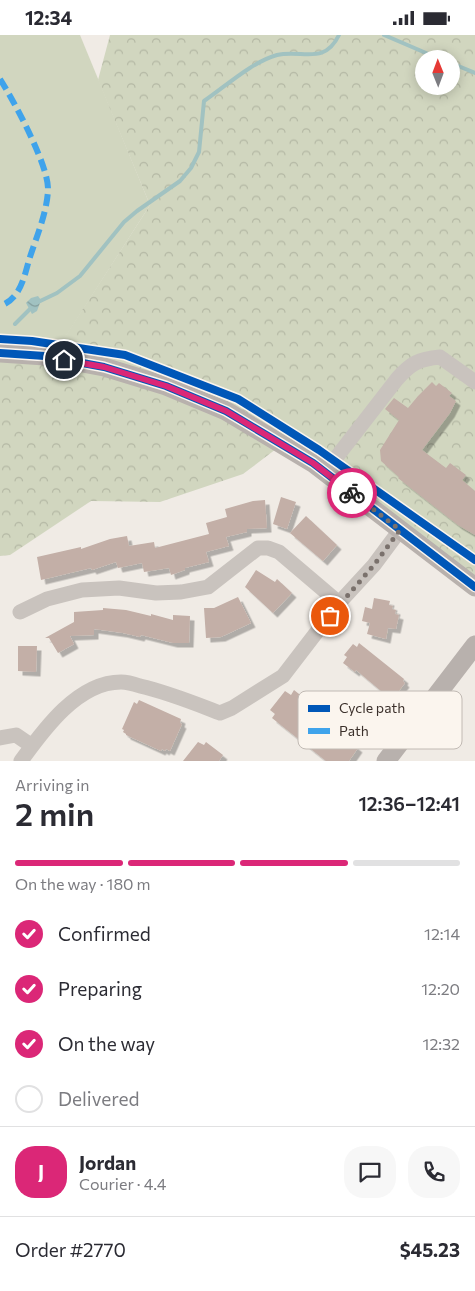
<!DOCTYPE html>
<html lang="en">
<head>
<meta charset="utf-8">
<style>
	:root { --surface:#fff; --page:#f7f7f7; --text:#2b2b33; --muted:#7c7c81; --line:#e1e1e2; --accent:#db2777 }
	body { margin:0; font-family:Commissioner,sans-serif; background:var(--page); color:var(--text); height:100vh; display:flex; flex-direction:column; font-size:19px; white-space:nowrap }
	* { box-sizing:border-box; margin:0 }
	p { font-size:16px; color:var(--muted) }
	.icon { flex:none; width:28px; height:28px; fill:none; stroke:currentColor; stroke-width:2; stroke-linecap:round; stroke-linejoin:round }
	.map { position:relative; height:726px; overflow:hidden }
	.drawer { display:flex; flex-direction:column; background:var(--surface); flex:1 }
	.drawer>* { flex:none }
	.needle { width:32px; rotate:359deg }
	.fabs { position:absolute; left:415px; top:15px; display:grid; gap:10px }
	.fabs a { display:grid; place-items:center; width:45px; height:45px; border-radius:50%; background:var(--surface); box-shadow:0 2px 12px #0003; font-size:25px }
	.pin { position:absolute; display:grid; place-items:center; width:42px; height:42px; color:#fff; margin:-21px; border:2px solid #fff; border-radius:50%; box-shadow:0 1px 5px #0007 }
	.courier { position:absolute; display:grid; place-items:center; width:50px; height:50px; margin:-25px; border:4px solid #db2777; border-radius:50%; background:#fff; color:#222; box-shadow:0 1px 6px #0007 }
	.head em { font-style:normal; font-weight:600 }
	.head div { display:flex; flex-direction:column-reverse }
	.head { display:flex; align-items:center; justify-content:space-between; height:85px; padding:0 15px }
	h1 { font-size:32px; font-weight:600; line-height:38px }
	.bar { display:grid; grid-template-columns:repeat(4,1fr); gap:8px 5px; align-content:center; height:60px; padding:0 15px }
	.bar i { height:6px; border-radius:4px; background:var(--line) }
	.bar .active { background:var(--accent) }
	.bar p { grid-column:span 4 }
	.line { display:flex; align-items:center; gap:12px; padding:0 15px; border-top:1px solid var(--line) }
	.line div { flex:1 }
	.round { display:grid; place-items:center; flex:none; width:52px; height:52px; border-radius:20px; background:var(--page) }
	ol { padding:0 15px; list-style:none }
	li { display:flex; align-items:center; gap:15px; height:55px }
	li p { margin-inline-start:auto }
	li .icon { padding:5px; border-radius:50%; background:var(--accent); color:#fff; stroke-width:4 }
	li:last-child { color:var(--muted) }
	li i { width:28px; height:28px; border:2px solid var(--line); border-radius:50% }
	.status { display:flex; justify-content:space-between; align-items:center; height:35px; padding:0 25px; background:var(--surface); direction:ltr }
	.status svg { height:14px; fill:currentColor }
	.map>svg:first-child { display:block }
	.green { fill:#d1d6bf }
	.forest { fill:url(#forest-crowns); fill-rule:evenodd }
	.water { fill:url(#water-waves) }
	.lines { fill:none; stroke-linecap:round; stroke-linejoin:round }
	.stream { stroke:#a1c2c1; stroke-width:4 }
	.building { fill:#c3afa7; filter:url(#shadow) }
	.minor { stroke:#c9c3be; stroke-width:15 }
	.major { stroke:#b8b1ad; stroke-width:19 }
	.quiet { stroke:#3fa3eb; stroke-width:6; stroke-dasharray:12 6; stroke-linecap:butt }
	.cycleway-casing { stroke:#fbf5ee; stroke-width:11 }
	.cycleway { stroke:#0057b8; stroke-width:8 }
	.done { stroke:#7a716c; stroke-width:5; stroke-dasharray:0 9 }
	.route { stroke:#db2777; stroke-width:6 }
	.key { fill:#fbf5ee; stroke:#c1bab4; stroke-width:1 }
	.key-label { font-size:14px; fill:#3b302b }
</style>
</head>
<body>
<div class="status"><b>12:34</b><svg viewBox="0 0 49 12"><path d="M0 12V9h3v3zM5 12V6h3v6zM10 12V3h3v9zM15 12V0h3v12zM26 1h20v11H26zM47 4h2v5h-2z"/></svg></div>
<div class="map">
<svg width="475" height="726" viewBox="0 0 475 726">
	<defs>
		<pattern id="forest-crowns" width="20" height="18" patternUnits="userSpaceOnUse" patternTransform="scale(1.25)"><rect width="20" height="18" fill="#d1d6bf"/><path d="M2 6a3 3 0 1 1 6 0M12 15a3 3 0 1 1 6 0" fill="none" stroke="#b4b8a4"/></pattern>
		<pattern id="water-waves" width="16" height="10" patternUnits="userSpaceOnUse" patternTransform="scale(1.25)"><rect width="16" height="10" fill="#a1c2c1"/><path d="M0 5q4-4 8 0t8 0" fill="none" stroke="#849e9d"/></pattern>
		<filter id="shadow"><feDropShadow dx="4.5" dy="4.5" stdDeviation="0" flood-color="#0004"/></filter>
	</defs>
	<rect width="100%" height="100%" fill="#f0ebe5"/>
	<path class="green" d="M0,0H80L150,170L48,329L0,322Z"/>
	<path class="forest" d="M110,0H475V545L276,414L243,439L160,467L91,466L10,520L0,521V322L48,328L150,170L98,45ZM424,24H451V51H424Z"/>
	<path class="water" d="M38,261L41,265L37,276L32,279L26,268L31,263Z"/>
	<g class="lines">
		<path class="stream" d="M384,0L440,24
			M451,28L475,38
			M36,268L57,258L80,241L124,187L137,176L180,146L191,133L199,117L204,66C226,51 252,27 277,20C302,14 324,31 339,0
			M15,289L31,273"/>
	</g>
	<path class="building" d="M432,347L436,351L439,348L452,358L449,361L456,366L450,378L422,415L446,433L450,428L466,440L462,445L475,456V500L458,490L398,443L399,442L381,426L380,415L399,385L385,374L394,363L408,373L418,361Z
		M281,462L296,467L287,494L273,489Z
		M265,465L267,493L247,494V497L226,502L229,511L206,517L209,527L185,533V535L171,540L169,533L144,537L142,528L118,533L116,527L92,535L91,533L41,545L37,522L81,512V514L110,504L127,501L129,511L154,507L155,513L209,499L206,488L227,482L225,474L253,466Z
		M306,481L337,510L323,526L290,498Z
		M256,535L275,547L277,544L292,558L273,578L245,552Z
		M238,562L251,588L221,602L206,603L204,573H214Z
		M374,563L390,566L389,570L393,571L392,574L396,575L395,579L399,580L396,594L388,593L386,604L367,599L370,588L362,586L365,572L372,574Z
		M103,573L126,575L151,581V579L173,585V580L190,581L189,608H173L141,600L140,602L123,598L94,594V600L70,601L74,609L58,618L49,603H45L74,587V577L103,575Z
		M359,608L404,644L403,646L405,648L395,661L392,659L390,662L387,661L356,635L355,637L343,628L347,622L344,620L353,609L357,612Z
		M18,611H37L36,637L18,636Z
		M294,655L357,705L353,709L358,713L349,726H326L272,683L275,679L270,675L285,656L291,660Z
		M139,665L181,684L180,688L182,689L170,716L166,714L165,716L162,714L161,716L126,700V699L123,697L124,695L122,694L134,667L137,669Z
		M198,707L204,710L206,707L223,720L219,726H183Z"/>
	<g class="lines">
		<path class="minor" d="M325,437L397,344C411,328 419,324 440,322L475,347
			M20,577L47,564L82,555L119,553L156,558L181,557L208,552L258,513H268L279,517L339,568
			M0,703L16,700L32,711
			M21,726C44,694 78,647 121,647C127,647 134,649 140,651C167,657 194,668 220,678L232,673L283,641L339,568L374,530L400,495"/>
		<path class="major" d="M0,318L45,321L104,332L166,351L226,376L313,428L475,552
			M386,726L475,610"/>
		<path class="quiet" d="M0,44C14,66 49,131 48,155C47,178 36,203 29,225C24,243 20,264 0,271"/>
		<g class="cycleway-casing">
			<path id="cycleway" d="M0,304L32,306L125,320L238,364L319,415L475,525
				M0,318L45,321L104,332L166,351L226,376L313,428L475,552"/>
		</g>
		<use href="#cycleway" class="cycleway"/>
	</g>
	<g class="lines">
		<path class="done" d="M330,581L374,530L400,495L352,458"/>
		<path class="route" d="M64,325L104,332L166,351L226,376L313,428L352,458"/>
	</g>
	<rect x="298" y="656" width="164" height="58" rx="8" class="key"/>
	<rect x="308" y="670" width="22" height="7" fill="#0057b8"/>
	<rect x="308" y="693" width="22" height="6" fill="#3fa3eb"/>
	<g class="key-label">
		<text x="339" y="678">Cycle path</text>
		<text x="339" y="701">Path</text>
	</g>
</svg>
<div class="fabs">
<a><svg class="needle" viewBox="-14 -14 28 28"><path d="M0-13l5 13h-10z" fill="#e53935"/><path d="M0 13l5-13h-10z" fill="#7c7c81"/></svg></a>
</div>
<div class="pin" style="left:330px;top:581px;background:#ea580c"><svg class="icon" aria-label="bag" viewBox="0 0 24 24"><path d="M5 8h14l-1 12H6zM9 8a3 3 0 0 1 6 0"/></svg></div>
<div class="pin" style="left:64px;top:325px;background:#1f2937"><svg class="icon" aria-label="home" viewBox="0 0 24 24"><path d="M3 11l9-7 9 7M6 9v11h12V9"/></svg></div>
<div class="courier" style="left:352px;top:458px"><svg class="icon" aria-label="bike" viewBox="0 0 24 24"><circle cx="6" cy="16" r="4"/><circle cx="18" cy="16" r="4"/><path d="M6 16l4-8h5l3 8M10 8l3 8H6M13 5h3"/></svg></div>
</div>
<section class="drawer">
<div class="head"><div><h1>2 min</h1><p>Arriving in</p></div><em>12:36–12:41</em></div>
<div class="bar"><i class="active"></i><i class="active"></i><i class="active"></i><i></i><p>On the way · 180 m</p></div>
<ol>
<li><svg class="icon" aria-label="check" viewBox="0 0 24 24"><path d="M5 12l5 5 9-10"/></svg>Confirmed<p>12:14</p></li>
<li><svg class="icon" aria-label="check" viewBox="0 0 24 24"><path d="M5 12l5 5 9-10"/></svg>Preparing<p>12:20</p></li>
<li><svg class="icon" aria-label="check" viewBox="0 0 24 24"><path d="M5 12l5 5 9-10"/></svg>On the way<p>12:32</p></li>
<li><i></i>Delivered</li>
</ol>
<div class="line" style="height:90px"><b class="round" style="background:var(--accent);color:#fff">J</b><div><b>Jordan</b><p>Courier · 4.4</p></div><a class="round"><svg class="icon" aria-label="chat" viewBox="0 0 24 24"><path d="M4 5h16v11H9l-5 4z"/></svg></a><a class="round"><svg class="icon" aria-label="phone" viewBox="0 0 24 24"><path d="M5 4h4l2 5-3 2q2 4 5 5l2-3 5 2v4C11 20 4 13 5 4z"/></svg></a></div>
<div class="line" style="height:65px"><div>Order #2770</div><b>$45.23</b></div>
</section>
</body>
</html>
